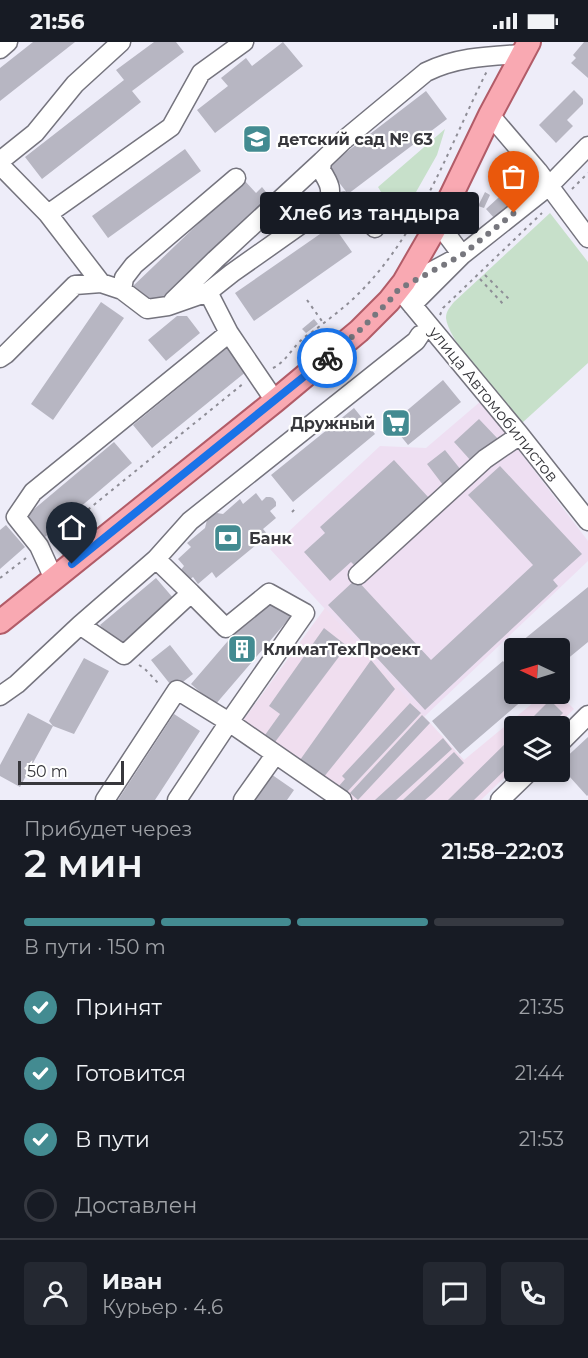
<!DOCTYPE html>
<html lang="ru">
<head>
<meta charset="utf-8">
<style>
	:root { --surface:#171b24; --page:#242831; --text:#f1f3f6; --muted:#9ea1a6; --line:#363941; --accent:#438b91 }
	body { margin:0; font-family:Montserrat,sans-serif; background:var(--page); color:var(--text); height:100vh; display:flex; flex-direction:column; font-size:22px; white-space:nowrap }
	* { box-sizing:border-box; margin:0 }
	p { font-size:20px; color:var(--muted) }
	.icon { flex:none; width:33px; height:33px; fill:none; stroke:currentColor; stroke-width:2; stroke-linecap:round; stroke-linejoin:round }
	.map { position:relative; height:758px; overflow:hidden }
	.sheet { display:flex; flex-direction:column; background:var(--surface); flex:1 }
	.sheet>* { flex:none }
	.needle { width:39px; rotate:274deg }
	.fabs { position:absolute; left:504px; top:596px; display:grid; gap:12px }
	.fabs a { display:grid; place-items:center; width:66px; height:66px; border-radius:6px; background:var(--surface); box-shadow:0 3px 9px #0003; font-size:30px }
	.scale { position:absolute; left:18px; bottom:15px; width:106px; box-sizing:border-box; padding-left:6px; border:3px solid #37373c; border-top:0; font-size:16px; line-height:21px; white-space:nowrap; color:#37373c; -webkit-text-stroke:4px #fff; paint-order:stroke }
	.pin { position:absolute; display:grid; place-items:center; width:51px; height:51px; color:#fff; margin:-62px -26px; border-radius:50% 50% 50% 0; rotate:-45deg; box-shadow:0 0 6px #0007 }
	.pin .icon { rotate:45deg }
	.courier { position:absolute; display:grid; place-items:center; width:60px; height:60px; margin:-30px; border:4px solid #1a73e8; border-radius:50%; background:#fff; color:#222; box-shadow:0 2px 8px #0007 }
	.bubble { position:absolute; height:42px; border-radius:6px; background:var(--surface); box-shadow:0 3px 9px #0003; font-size:20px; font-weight:600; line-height:42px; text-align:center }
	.head em { font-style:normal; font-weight:600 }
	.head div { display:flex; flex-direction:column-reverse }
	.head { display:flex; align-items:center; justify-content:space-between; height:102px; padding:0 24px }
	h1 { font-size:39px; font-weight:600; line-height:45px }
	.bar { display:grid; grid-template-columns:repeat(4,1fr); gap:9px 6px; align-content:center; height:72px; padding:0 24px }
	.bar i { height:8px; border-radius:4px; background:var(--line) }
	.bar .active { background:var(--accent) }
	.bar p { grid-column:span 4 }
	.line { display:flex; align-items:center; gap:15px; padding:0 24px; border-top:2px solid var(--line) }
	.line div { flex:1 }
	.round { display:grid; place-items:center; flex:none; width:63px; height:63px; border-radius:6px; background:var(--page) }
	ol { padding:0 24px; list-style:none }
	li { display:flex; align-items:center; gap:18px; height:66px }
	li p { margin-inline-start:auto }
	li .icon { padding:6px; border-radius:50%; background:var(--accent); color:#fff; stroke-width:4 }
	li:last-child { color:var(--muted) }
	li i { width:33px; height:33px; border:3px solid var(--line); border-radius:50% }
	.status { display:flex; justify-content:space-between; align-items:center; height:42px; padding:0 30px; background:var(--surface); direction:ltr }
	.status svg { height:16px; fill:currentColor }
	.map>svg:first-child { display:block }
	.commercial { fill:#eedff2 }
	.industrial { fill:#f0deef }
	.green { fill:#c7e0ca }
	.building { fill:#b7b6c2 }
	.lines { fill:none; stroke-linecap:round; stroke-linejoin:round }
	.minor-casing { stroke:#75747e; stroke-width:21 }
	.major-casing { stroke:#b25c68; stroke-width:26 }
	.path { stroke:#8e8d96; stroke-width:2; stroke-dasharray:3 4.5; stroke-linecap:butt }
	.minor { stroke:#fff; stroke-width:18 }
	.major { stroke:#f9a9b2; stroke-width:22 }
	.done { stroke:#77777e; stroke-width:6; stroke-dasharray:0 10.8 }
	.route { stroke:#1a73e8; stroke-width:8 }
	.labels { text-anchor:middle; stroke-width:4.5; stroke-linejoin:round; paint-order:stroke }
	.poi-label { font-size:16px; font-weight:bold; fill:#37373c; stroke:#fff; text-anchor:start }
	.street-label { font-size:16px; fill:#37373c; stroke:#fff }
</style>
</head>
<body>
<div class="status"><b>21:56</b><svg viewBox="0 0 49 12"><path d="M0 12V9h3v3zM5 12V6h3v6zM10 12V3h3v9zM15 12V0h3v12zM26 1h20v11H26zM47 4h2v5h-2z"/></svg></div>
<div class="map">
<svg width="588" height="758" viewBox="0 0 588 758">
	<rect width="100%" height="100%" fill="#eeedf9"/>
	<path class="commercial" d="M481,359L588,499V519L424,675L270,507L380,404L426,406Z"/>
	<path class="industrial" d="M325,566L464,718L545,651H558L574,667L557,684H514V726L481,758H351L318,738L242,680Z"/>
	<path class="green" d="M445,87L437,113L399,180L378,145Z
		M550,171L588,220V321L522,381C505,361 448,300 446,276C446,269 450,265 454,260Z"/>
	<path class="building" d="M33,0H75L0,59V26Z
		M154,0H176L184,10L132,49L141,60L42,137L25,115L124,38L116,28Z
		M283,0L303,24L215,91L197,68L228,44L221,36L246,16L252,24Z
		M584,0H588V36L571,21L576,16L573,13Z
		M574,48L583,57V62L567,78L573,84L556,101L539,83Z
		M426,49L447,77L348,152L327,125Z
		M185,107L201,129L108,196L92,174Z
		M244,138L256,151L262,145L270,155L156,262H152L132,245Z
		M510,145L520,156L495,177L486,167Z
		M485,150L490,153L484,166L478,164Z
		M333,183L352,210L254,279L235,251Z
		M101,260L124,276L53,378L31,362Z
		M177,274H187L200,291L166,319L148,298Z
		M314,277L318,282L306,291L302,287Z
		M228,305L247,329L152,406L133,383Z
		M443,338L461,360L408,403L391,382Z
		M354,366L375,392L293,460L271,433Z
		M479,377L498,397L472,420L454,400Z
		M114,400L132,421L45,495L27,473Z
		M445,408L461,428L443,443L427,422Z
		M394,418L429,456L355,524L351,520L330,539L304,510L325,491L320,485Z
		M500,424L582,512L553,538L558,544L425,668L328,563L356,537L431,618L533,523L468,453Z
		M256,451L262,459L266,455H270L273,456L276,460V464L270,469L276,476L263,487L268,493L216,536L212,530L198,542L193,535L189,538L180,529L184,524L178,517L191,505L187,501L205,486L207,478L210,474L217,471L223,472L240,457L243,462Z
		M6,483L25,505L0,527V488Z
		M156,536L174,557L118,604L100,583Z
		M588,545V600L560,623V606H514V624L505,613Z
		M269,551L293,572L215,663L191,642Z
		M324,586L347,604L275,700L265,693L280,672L269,664Z
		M170,603L193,632L174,647L151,618Z
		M84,616L109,629L74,692L53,684L49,679Z
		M371,618L395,647L323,736L300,718Z
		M503,619L514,632V651H531L460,712L432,679Z
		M550,658L563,671L550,684H524Z
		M410,661L421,671L346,751L339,744L345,737L342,734Z
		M28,671L53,684L20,745L0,734V723Z
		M174,672L200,689L155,758H118Z
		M422,673L430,681L358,758L350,751Z
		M514,693V719L474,758H448Z
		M588,695V753L587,754L560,724V721Z
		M443,696L452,707L396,758H375Z
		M454,710L464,721L432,752L425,758H403Z
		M268,730L294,748L287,758H250Z"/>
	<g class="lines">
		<g class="minor-casing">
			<path id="minor" d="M0,7L8,0
				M490,73L538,129L588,196
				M0,119L35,91L75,42L121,0
				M0,123L48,172L101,241
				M327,164C333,148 330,142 321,128L322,119L344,98L426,30C456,15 488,14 521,12
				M48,172L171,85L201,31L244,0
				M438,181L462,213
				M462,213L399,247L520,393L588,479
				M122,248L124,236L134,223L236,136
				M208,250L232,231L327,164L344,160L360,168L375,186
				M173,259L215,218L322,119
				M412,263L462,213L549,144L588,104
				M0,316L6,312L75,243L101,241L122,248L147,267L168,264L208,250L229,291L275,359
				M358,533L485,417L520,393
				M54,537L39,504L16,475L33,450L229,291
				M80,583L124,613L191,551L156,517
				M0,654L17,642L80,583L156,517L190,479L416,299L420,293
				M560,701L588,673
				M105,758L177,648L229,680L342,758
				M177,758L229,680L305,571L269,551L226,586L191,551
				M243,758L275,713
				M500,758L530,729"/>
		</g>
		<g class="major-casing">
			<path id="major" d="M0,580L275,359L359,289L389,259L404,240L438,181L490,73L529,0"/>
		</g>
		<path class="path" d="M572,147L588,131
			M485,233L510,258
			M480,237L504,263
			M307,258L324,282
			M440,273L443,266L542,171
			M273,326C289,318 295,299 311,291C325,280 340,269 353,257C418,196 448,107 487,29
			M292,470L295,467
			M53,496L244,341
			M0,536L26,516
			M139,623L144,626L160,643"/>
		<use href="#minor" class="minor"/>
		<use href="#major" class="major"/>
	</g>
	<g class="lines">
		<path class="done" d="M327,316L359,289L389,259L399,247L462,213L514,171"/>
		<path class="route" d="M72,522L327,316"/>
	</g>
	<defs>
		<g id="school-square" transform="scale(1.5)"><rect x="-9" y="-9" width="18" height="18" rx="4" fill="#438b91" stroke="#fff"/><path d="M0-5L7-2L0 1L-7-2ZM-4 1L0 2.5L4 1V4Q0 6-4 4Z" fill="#fff"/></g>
		<g id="supermarket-square" transform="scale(1.5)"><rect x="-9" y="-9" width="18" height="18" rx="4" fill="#438b91" stroke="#fff"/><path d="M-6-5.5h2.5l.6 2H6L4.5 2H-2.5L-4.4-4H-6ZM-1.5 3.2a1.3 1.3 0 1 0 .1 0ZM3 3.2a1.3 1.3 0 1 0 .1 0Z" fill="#fff"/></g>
		<g id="bank-square" transform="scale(1.5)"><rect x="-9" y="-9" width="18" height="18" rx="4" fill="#438b91" stroke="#fff"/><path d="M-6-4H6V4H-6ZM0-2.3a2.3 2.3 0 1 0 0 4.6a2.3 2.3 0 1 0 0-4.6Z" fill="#fff"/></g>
		<g id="building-square" transform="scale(1.5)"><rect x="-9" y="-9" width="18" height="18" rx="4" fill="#438b91" stroke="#fff"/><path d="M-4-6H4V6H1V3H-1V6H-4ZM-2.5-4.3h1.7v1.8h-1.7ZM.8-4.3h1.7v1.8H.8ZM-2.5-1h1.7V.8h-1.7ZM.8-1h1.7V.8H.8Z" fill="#fff"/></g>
	</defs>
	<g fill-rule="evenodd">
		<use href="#school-square" x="257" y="97"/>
		<use href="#supermarket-square" x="396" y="381"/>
		<use href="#bank-square" x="228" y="496"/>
		<use href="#building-square" x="242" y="607"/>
	</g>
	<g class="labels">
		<g class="poi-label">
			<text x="278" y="103">детский сад № 63</text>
			<text x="375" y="387" text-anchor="end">Дружный</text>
			<text x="249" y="502">Банк</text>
			<text x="263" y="613">КлиматТехПроект</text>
		</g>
		<g class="street-label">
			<text transform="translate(494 362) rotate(51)" y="6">улица Автомобилистов</text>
		</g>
	</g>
</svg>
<div class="fabs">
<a><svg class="needle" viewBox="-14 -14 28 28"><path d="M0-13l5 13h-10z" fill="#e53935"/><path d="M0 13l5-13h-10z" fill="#9ea1a6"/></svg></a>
<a><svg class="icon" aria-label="layers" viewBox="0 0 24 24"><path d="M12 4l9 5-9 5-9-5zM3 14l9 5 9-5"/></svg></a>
</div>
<div class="scale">50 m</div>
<div class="pin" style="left:514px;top:171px;background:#ea580c"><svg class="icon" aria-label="bag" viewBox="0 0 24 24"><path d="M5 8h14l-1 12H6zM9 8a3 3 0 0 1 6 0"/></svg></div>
<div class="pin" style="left:72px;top:522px;background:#1f2937"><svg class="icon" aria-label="home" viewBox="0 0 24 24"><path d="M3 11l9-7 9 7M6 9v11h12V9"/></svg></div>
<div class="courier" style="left:327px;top:316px"><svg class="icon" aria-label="bike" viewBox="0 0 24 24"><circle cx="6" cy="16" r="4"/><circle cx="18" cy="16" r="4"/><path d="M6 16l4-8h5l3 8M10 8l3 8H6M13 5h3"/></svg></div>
<div class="bubble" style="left:260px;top:150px;width:219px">Хлеб из тандыра</div>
</div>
<section class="sheet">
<div class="head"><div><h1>2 мин</h1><p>Прибудет через</p></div><em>21:58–22:03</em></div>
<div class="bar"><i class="active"></i><i class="active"></i><i class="active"></i><i></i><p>В пути · 150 m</p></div>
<ol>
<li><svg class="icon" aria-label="check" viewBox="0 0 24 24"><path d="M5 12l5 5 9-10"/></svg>Принят<p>21:35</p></li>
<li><svg class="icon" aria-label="check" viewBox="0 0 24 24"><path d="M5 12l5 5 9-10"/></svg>Готовится<p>21:44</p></li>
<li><svg class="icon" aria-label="check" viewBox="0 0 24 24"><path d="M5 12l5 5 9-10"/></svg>В пути<p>21:53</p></li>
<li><i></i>Доставлен</li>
</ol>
<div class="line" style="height:108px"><a class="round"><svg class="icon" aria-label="person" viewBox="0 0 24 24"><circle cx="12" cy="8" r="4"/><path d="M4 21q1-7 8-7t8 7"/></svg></a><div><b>Иван</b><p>Курьер · 4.6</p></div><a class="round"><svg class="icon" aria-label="chat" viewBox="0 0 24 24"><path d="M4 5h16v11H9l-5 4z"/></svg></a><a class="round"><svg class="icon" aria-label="phone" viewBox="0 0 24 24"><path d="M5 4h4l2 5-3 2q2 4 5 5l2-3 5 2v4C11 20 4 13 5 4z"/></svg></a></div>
</section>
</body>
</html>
